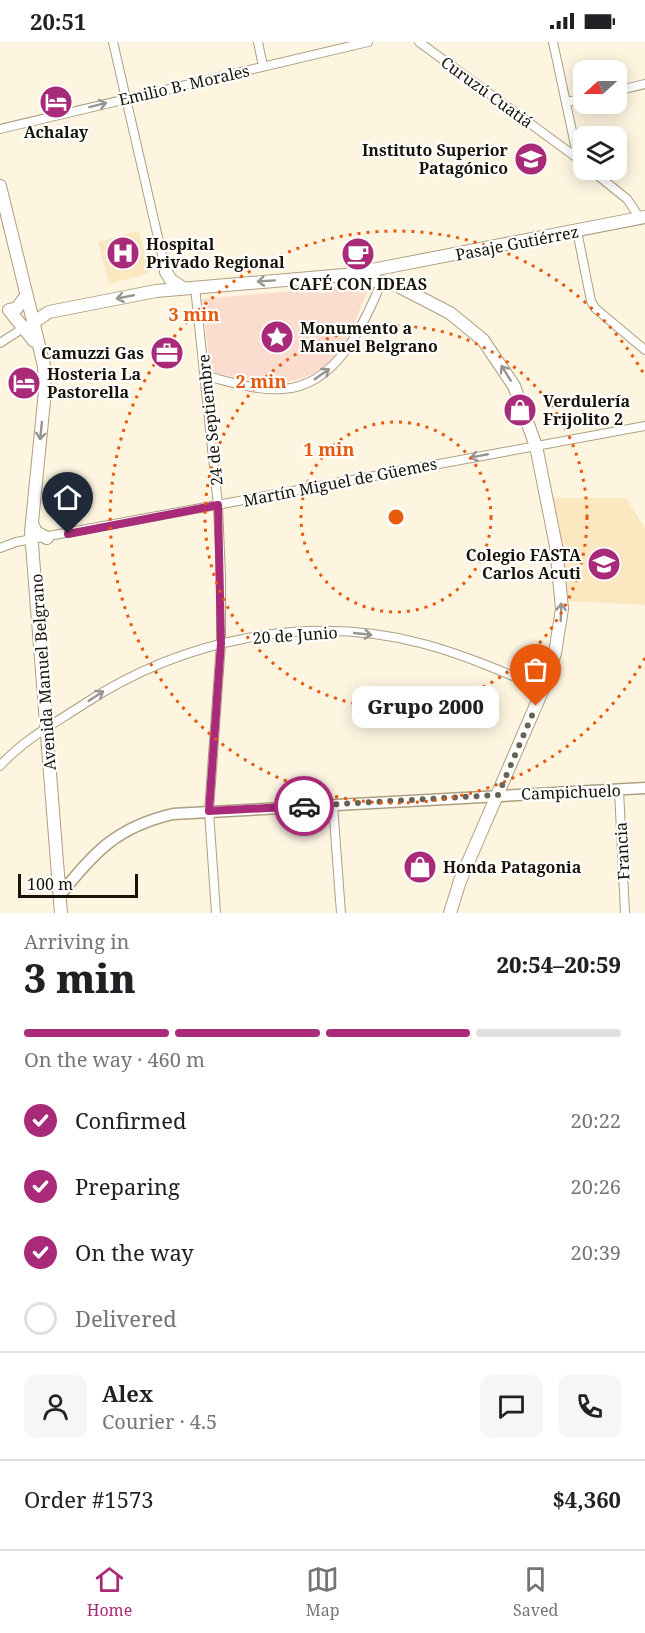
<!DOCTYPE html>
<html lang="en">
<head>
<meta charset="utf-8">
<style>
	:root { --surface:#fff; --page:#f6f6f6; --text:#202124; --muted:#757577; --line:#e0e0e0; --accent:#a92a78 }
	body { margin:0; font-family:"Noto Serif",serif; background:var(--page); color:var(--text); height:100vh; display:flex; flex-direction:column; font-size:22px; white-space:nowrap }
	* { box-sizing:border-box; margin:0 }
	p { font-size:20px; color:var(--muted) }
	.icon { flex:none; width:33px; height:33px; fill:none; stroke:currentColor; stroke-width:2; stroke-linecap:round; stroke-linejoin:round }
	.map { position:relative; height:871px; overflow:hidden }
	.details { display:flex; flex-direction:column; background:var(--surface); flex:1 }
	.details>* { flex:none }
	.needle { width:39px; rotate:249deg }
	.buttons { position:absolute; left:573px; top:18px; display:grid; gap:12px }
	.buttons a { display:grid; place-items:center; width:54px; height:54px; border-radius:12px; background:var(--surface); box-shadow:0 3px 15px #0003; font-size:30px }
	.scale { position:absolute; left:18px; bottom:15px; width:120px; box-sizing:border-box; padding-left:6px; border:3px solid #181307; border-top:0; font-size:16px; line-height:21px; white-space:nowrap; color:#181307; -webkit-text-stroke:4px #fff; paint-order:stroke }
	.pin { position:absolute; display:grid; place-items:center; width:51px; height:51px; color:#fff; margin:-62px -26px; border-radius:50% 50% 50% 0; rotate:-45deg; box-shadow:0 0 6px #0007 }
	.pin .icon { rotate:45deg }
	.courier { position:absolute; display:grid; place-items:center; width:60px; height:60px; margin:-30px; border:4px solid #a92a78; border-radius:50%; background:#fff; color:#222; box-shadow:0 2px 8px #0007 }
	.bubble { position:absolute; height:42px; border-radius:12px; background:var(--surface); box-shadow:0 3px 15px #0003; font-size:20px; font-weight:800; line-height:42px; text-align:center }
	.head em { font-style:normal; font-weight:800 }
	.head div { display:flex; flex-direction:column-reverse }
	.head { display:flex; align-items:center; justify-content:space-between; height:102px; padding:0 24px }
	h1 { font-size:39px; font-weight:800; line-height:45px }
	.bar { display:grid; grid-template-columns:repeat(4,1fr); gap:9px 6px; align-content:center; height:72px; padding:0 24px }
	.bar i { height:8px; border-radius:4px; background:var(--line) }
	.bar .current { background:var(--accent) }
	.bar p { grid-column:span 4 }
	.line { display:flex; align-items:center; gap:15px; padding:0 24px; border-top:2px solid var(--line) }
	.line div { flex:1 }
	.round { display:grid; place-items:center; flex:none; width:63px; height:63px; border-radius:12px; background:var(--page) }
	ol { padding:0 24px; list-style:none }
	li { display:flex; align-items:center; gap:18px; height:66px }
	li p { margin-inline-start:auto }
	li .icon { padding:6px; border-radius:50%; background:var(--accent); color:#fff; stroke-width:4 }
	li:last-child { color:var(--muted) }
	li i { width:33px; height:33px; border:3px solid var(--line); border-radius:50% }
	.status { display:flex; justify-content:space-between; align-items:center; height:42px; padding:0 30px; background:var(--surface); direction:ltr }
	.status svg { height:16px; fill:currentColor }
	.menu { display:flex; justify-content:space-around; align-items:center; height:84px; border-top:2px solid var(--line); background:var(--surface); font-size:16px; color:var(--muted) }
	.menu a { display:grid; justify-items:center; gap:3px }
	.menu .current { color:var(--accent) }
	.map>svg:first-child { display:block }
	.built { fill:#fbe8c0 }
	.green { fill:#fbdcce }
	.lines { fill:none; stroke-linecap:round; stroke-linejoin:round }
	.minor-casing { stroke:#ad9f80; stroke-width:10 }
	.tertiary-casing { stroke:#ad9f80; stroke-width:13 }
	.secondary-casing { stroke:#ad9f80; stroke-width:14 }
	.primary-casing { stroke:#ad9f80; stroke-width:14 }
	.minor { stroke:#fff; stroke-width:8 }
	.tertiary { stroke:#fff; stroke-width:10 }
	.secondary { stroke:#fff; stroke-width:12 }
	.primary { stroke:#fff; stroke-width:12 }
	.oneway { stroke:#97958f }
	.done { stroke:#686253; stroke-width:6; stroke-dasharray:0 10.8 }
	.route { stroke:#a92a78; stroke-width:8 }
	.ring { fill:none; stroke:#e8590c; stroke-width:3; stroke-dasharray:3 6 }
	.labels { text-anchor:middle; stroke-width:4.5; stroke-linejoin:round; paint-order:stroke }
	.street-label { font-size:16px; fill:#181307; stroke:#fff }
	.poi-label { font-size:16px; font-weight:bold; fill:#181307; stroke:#fff; text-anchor:start }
	.centre { fill:#e8590c; stroke:#fff; stroke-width:3 }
	.ring-label { font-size:18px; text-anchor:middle; font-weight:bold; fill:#e8590c; stroke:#fff; stroke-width:4.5; stroke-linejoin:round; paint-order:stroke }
</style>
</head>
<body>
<div class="status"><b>20:51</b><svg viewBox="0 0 49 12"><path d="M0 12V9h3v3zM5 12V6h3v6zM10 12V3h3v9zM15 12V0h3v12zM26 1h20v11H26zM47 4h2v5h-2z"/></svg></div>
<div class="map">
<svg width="645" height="871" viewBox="0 0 645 871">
	<rect width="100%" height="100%" fill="#fef5e1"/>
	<path class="built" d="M139,189L150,231L109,242L98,200Z
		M553,456H626L645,486V563L569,559Z"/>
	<path class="green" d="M346,244L368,248C359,267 352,294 338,310C303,354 257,340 211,330L202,257Z"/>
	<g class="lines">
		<g class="minor-casing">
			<path id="minor" d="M113,0L166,230
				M258,0L263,24
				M419,0L584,121
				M553,0L578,117
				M616,49L645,42
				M567,60L584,56
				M0,87L368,0
				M591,128L627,157L640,176
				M577,189L591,259L595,266L645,308
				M195,245L218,463L221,535V601L209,769L216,871
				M0,301L28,283
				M206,334C231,340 257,349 283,347C337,344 364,282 382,239
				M0,506L16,500L645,384
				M0,724C23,698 55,681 84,662C183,597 308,571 424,602C465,613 504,630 543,647
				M619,748L625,871
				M333,763L341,871"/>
		</g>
		<g class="tertiary-casing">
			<path id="tertiary" d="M60,853C94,810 117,785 173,772L645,746"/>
		</g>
		<g class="secondary-casing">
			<path id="secondary" d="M346,233L645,175"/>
		</g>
		<g class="primary-casing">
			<path id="primary" d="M0,144L44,324L45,349L31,490L61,871
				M166,230L171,238L183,246
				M26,254L17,266L9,268L34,299
				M34,280L49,270L156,249L345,233L396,243L450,271L483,298L514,344L536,404L556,504L562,567L555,611L543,647L460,839L450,871
				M32,482L36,490L47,496"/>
		</g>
		<use href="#minor" class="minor"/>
		<use href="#tertiary" class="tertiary"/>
		<use href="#secondary" class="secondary"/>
		<use href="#primary" class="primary"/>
	</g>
	<defs><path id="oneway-shaft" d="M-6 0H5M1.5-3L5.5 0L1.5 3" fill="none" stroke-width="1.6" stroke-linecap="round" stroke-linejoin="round" transform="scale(1.5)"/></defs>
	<g class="oneway">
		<use href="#oneway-shaft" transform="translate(98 63) rotate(-14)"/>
		<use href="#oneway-shaft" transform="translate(266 239) rotate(176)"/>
		<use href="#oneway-shaft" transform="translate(125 255) rotate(169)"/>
		<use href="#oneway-shaft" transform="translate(506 331) rotate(-122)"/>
		<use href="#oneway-shaft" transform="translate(322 332) rotate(-35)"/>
		<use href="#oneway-shaft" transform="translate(41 389) rotate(96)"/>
		<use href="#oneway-shaft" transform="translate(479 414) rotate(169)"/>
		<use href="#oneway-shaft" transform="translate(561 570) rotate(-88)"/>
		<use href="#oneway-shaft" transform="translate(363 592) rotate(6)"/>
		<use href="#oneway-shaft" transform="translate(96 654) rotate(-33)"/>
	</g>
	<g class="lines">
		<path class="done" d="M304,764L498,753L536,664"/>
		<path class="route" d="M68,492L218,463L221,601L209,769L304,764"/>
	</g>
	<g class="ring">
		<circle cx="396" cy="475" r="95"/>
		<circle cx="396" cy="475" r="191"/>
		<path d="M645 616A286 286 0 1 1 645 334"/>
	</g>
	<defs>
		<g id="hotel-disc" transform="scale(1.725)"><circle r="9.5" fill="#a92a78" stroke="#fff"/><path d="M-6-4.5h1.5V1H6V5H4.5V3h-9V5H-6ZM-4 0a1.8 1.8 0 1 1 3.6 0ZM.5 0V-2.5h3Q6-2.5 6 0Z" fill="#fff"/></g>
		<g id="university-disc" transform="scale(1.725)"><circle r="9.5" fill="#a92a78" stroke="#fff"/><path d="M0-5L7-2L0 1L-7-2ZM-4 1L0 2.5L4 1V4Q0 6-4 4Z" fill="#fff"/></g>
		<g id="hospital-disc" transform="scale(1.725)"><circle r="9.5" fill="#a92a78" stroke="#fff"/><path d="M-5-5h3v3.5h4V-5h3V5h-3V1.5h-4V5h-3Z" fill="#fff"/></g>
		<g id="cafe-disc" transform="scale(1.725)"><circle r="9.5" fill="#a92a78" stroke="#fff"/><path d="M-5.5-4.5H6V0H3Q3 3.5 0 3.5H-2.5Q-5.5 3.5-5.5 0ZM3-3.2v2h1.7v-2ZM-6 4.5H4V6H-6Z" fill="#fff"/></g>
		<g id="sight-disc" transform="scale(1.725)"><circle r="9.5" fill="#a92a78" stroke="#fff"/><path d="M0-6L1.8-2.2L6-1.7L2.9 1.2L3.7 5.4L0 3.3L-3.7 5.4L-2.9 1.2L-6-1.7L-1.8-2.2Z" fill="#fff"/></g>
		<g id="office-disc" transform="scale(1.725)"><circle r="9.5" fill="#a92a78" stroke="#fff"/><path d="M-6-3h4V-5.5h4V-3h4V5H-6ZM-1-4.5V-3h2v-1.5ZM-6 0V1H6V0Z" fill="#fff"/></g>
		<g id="shop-disc" transform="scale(1.725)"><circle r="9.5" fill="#a92a78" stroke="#fff"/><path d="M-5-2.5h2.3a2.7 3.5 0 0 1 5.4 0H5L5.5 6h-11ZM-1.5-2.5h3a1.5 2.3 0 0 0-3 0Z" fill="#fff"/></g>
	</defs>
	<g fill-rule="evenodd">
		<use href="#hotel-disc" x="56" y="60"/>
		<use href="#university-disc" x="531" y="117"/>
		<use href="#hospital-disc" x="123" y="211"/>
		<use href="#cafe-disc" x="358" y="212"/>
		<use href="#sight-disc" x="277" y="295"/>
		<use href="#office-disc" x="167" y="311"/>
		<use href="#hotel-disc" x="24" y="341"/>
		<use href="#shop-disc" x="520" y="368"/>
		<use href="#university-disc" x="604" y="522"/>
		<use href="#shop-disc" x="420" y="825"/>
	</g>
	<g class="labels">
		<g class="street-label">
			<text transform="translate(184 43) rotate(-13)" y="6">Emilio B. Morales</text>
			<text transform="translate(487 50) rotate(36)" y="6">Curuzú Cuatiá</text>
			<text transform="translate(517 201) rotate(-11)" y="6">Pasaje Gutiérrez</text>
			<text transform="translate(210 378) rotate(-96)" y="6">24 de Septiembre</text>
			<text transform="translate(340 440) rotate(-11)" y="6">Martín Miguel de Güemes</text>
			<text transform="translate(295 593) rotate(-4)" y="6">20 de Junio</text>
			<text transform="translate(43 630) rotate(-94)" y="6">Avenida Manuel Belgrano</text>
			<text transform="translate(571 750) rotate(-2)" y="6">Campichuelo</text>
			<text transform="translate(622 809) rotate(-93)" y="6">Francia</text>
		</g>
		<g class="poi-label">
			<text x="56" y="96" text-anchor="middle">Achalay</text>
			<text x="508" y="114" text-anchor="end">Instituto Superior<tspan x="508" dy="18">Patagónico</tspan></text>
			<text x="146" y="208">Hospital<tspan x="146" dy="18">Privado Regional</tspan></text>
			<text x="358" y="248" text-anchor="middle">CAFÉ CON IDEAS</text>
			<text x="300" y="292">Monumento a<tspan x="300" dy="18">Manuel Belgrano</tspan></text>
			<text x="144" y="317" text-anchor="end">Camuzzi Gas</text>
			<text x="47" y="338">Hosteria La<tspan x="47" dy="18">Pastorella</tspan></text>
			<text x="543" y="365">Verdulería<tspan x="543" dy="18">Frijolito 2</tspan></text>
			<text x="581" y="519" text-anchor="end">Colegio FASTA<tspan x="581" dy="18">Carlos Acuti</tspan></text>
			<text x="443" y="831">Honda Patagonia</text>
		</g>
	</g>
	<circle cx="396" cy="475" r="9" class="centre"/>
	<g class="ring-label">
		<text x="194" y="279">3 min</text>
		<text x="261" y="346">2 min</text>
		<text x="329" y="414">1 min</text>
	</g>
</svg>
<div class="buttons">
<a><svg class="needle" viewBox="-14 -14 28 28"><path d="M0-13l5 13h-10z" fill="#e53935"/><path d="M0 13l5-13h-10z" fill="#757577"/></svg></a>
<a><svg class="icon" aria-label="layers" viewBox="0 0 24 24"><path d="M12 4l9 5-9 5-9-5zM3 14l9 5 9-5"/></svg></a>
</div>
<div class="scale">100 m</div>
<div class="pin" style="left:536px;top:664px;background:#ea580c"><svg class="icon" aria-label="bag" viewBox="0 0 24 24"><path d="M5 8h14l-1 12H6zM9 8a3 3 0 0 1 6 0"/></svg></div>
<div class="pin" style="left:68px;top:492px;background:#1f2937"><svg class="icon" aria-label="home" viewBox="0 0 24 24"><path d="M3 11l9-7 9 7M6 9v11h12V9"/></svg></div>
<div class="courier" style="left:304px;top:764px"><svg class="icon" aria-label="car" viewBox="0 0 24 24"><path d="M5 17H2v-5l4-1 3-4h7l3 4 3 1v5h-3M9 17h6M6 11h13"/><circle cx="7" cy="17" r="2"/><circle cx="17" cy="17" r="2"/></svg></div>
<div class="bubble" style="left:352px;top:644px;width:147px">Grupo 2000</div>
</div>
<section class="details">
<div class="head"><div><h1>3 min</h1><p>Arriving in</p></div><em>20:54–20:59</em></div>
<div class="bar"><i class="current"></i><i class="current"></i><i class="current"></i><i></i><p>On the way · 460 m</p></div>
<ol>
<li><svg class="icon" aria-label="check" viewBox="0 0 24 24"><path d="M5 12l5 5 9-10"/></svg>Confirmed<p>20:22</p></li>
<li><svg class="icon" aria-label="check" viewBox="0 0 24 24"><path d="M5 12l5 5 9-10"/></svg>Preparing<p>20:26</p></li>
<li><svg class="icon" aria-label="check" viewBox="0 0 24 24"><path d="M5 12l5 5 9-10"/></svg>On the way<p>20:39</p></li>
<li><i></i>Delivered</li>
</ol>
<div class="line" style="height:108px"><a class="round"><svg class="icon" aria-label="person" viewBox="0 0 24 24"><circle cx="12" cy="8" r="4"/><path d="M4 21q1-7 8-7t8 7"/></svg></a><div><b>Alex</b><p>Courier · 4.5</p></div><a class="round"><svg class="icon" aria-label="chat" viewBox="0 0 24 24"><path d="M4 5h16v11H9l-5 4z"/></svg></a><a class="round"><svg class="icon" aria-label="phone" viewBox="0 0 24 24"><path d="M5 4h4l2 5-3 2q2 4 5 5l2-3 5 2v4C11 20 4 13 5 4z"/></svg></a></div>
<div class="line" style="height:78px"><div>Order #1573</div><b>$4,360</b></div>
</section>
<nav class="menu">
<a class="current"><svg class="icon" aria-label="home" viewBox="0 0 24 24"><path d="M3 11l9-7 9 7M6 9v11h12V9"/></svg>Home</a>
<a><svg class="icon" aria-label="map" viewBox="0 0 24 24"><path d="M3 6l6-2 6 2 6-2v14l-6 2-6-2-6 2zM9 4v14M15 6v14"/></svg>Map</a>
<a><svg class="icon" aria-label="saved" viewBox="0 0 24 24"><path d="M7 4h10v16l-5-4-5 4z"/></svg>Saved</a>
</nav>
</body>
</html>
